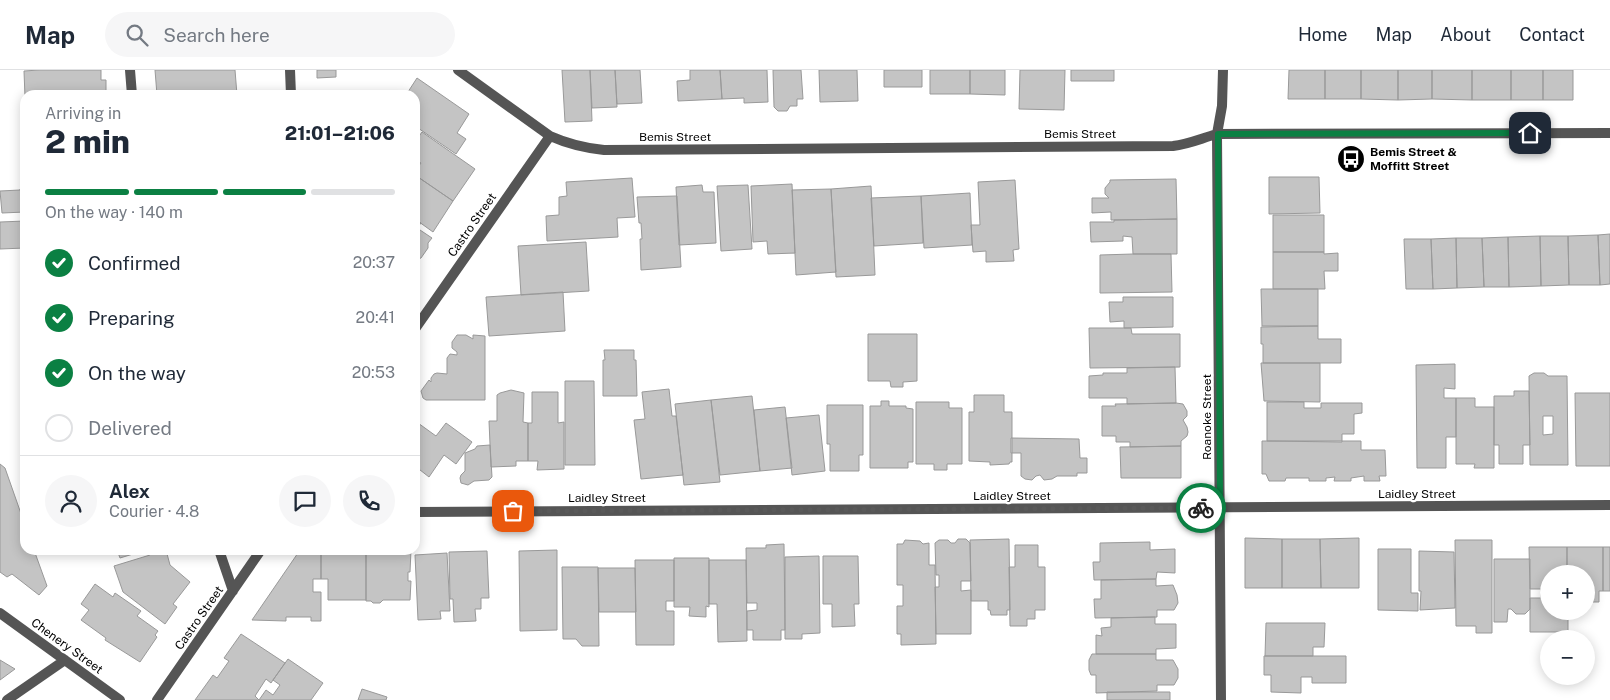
<!DOCTYPE html>
<html lang="en">
<head>
<meta charset="utf-8">
<style>
	:root { --surface:#fff; --page:#f6f6f7; --text:#1f2937; --muted:#747a83; --line:#e0e1e3; --accent:#0b8043 }
	body { margin:0; font-family:"Public Sans",sans-serif; background:var(--page); color:var(--text); height:100vh; display:flex; flex-direction:column; font-size:19px; white-space:nowrap }
	* { box-sizing:border-box; margin:0 }
	p { font-size:16px; color:var(--muted) }
	.icon { flex:none; width:28px; height:28px; fill:none; stroke:currentColor; stroke-width:2; stroke-linecap:round; stroke-linejoin:round }
	.map { position:relative; flex:1; overflow:hidden }
	.side { position:absolute; left:20px; top:20px; width:400px; height:465px; display:flex; flex-direction:column; background:var(--surface); border-radius:15px; box-shadow:0 2px 12px #0003 }
	.side>* { flex:none }
	.fabs { position:absolute; left:1540px; top:495px; display:grid; gap:10px }
	.fabs a { display:grid; place-items:center; width:55px; height:55px; border-radius:50%; background:var(--surface); box-shadow:0 2px 12px #0003; font-size:25px }
	.pin { position:absolute; display:grid; place-items:center; width:42px; height:42px; color:#fff; margin:-21px; border-radius:10px; box-shadow:0 2px 8px #0006 }
	.courier { position:absolute; display:grid; place-items:center; width:50px; height:50px; margin:-25px; border:4px solid #0b8043; border-radius:50%; background:#fff; color:#222; box-shadow:0 1px 6px #0007 }
	.summary em { font-style:normal; font-weight:800 }
	.summary div { display:flex; flex-direction:column-reverse }
	.summary { display:flex; align-items:center; justify-content:space-between; height:85px; padding:0 25px }
	h1 { font-size:32px; font-weight:800; line-height:38px }
	.bar { display:grid; grid-template-columns:repeat(4,1fr); gap:8px 5px; align-content:center; height:60px; padding:0 25px }
	.bar i { height:6px; border-radius:4px; background:var(--line) }
	.bar .on { background:var(--accent) }
	.bar p { grid-column:span 4 }
	.line { display:flex; align-items:center; gap:12px; padding:0 25px; border-top:1px solid var(--line) }
	.line div { flex:1 }
	.round { display:grid; place-items:center; flex:none; width:52px; height:52px; border-radius:26px; background:var(--page) }
	ol { padding:0 25px; list-style:none }
	li { display:flex; align-items:center; gap:15px; height:55px }
	li p { margin-inline-start:auto }
	li .icon { padding:5px; border-radius:50%; background:var(--accent); color:#fff; stroke-width:4 }
	li:last-child { color:var(--muted) }
	li i { width:28px; height:28px; border:2px solid var(--line); border-radius:50% }
	header { display:flex; align-items:center; gap:30px; box-sizing:border-box; height:70px; padding:0 25px; background:var(--surface); border-bottom:1px solid var(--line) }
	header strong { font-size:24px }
	nav { display:flex; gap:28px; margin-inline-start:auto; font-size:18px }
	.search { width:350px; height:45px; background:var(--page); display:flex; align-items:center; gap:12px; box-sizing:border-box; padding:0 18px; border-radius:28px; color:var(--muted); font-size:19px }
	.map>svg:first-child { display:block }
	.building { fill:#c4c4c4; stroke:#999; fill-rule:evenodd }
	.lines { fill:none; stroke-linecap:round; stroke-linejoin:round }
	.service { stroke:#555; stroke-width:10 }
	.minor { stroke:#555; stroke-width:10 }
	.done { stroke:#595959; stroke-width:5; stroke-dasharray:0 9 }
	.route { stroke:#0b8043; stroke-width:6 }
	.labels { text-anchor:middle; stroke-width:4.5; stroke-linejoin:round; paint-order:stroke }
	.street-label { font-size:12px; fill:#000; stroke:#fff }
	.poi-label { font-size:12px; font-weight:bold; fill:#000; stroke:#fff; text-anchor:start }
</style>
</head>
<body>
<header>
<strong>Map</strong>
<div class="search"><svg class="icon" aria-label="search" viewBox="0 0 24 24"><circle cx="10" cy="10" r="6"/><path d="M15 15l6 6"/></svg>Search here</div>
<nav><a>Home</a><a>Map</a><a>About</a><a>Contact</a></nav>
</header>
<div class="map">
<svg width="1610" height="630" viewBox="0 0 1610 630">
	<rect width="100%" height="100%" fill="#fff"/>
	<path class="building" d="M39,0H101V10H106V25H25V27L24,1Z
		M155,0H235L237,25H157Z
		M317,0H336V7L317,8Z
		M562,0H590L592,51L565,52Z
		M590,0H615L617,37L592,38Z
		M615,0H640L642,33L617,34Z
		M690,0H720L722,29L678,31L677,11L690,10Z
		M720,0H767L768,32L744,33V28L722,29Z
		M773,0H801L803,29H797V36H790L787,41H778L774,37Z
		M819,0H857L858,31L820,32Z
		M884,0H922V17H884Z
		M930,0H970V24H930Z
		M970,0H1005V25L970,24Z
		M1020,0H1065L1064,40L1019,39Z
		M1071,0H1114V11H1071Z
		M1289,0H1325V29H1288Z
		M1325,0H1361V29H1325Z
		M1361,0H1398V30L1361,29Z
		M1398,0H1432V29L1398,30Z
		M1432,0H1472V30L1432,29Z
		M1472,0H1511V30H1472Z
		M1511,0H1543V30H1511Z
		M1543,0H1573V30H1543Z
		M417,8L469,44L457,63L466,69L456,84L415,56V25H406Z
		M422,62L475,99L453,131L415,105V101L421,93L415,89V72Z
		M415,105L453,131L433,162L415,149Z
		M1269,107H1319L1320,143L1269,144Z
		M632,108L635,147L617,148L618,167L547,171L546,146L559,145V127L567,126L566,112Z
		M1176,109L1177,149L1111,150V142L1092,143V128H1109L1105,124V118L1110,112V110Z
		M1015,110L1019,179L1013,180L1014,191L986,192V181L973,182L971,155H980L978,112Z
		M792,114L795,183L768,184L767,171L753,172L751,116Z
		M702,115L703,122H714L716,173L679,175L676,117Z
		M748,115L752,179L721,181L717,116Z
		M871,116L875,205L836,207L831,119Z
		M25,118V142L2,143L0,121L20,120V119Z
		M831,119L836,202L796,205L792,120Z
		M970,123L972,175L924,178L921,126Z
		M677,126L681,197L641,200L640,169H642L641,153H639L637,127Z
		M921,126L923,173L874,176L871,128Z
		M1273,145H1324V182H1273Z
		M415,149L421,153L417,158L432,168L428,173V178L421,188L418,189L415,193Z
		M1177,149V184H1133L1132,167L1123,166V171L1091,172L1090,152H1114V150Z
		M25,151V178L0,179V152Z
		M1610,164V214L1600,215L1598,165Z
		M1598,165L1600,215H1569L1568,166Z
		M1540,166L1541,216L1509,217L1508,167Z
		M1540,166H1568L1569,215L1541,216Z
		M1508,167L1509,217H1484L1482,168Z
		M1456,168H1482L1484,217L1457,218Z
		M1456,168L1457,218L1433,219L1431,169Z
		M1404,169H1431L1433,219H1406Z
		M586,172L589,221L521,225L518,176Z
		M1273,182H1324V184L1338,183V201H1324L1325,219H1273Z
		M1133,184H1171L1172,222L1100,223V185Z
		M1261,219H1318V256H1262Z
		M563,222L565,261L489,266L486,227Z
		M1123,227H1173V257L1124,258V251L1110,252L1109,232H1123Z
		M1318,256V269H1341V293H1263V274H1261V257Z
		M1089,258H1131L1132,264H1180V297L1090,298Z
		M868,264H917V311L903,312V317H891L890,311H868Z
		M457,265H466L473,269V265L485,266V330H426L423,328L421,321L429,310L431,312V308L434,304L437,303L447,304V288L450,284L457,285V282L452,278V272Z
		M604,280H634V290H636L637,326H603V290H605Z
		M1261,293H1320V332L1264,331Z
		M1455,294V319L1444,318V328H1456V367H1446V398H1417L1416,295Z
		M1175,297L1176,333L1127,334V328H1089V306L1103,305V303H1127V298Z
		M1534,303H1544L1548,306H1567L1568,395H1530L1529,306ZM1543,346H1553V364L1543,365Z
		M565,311H594L595,395H565Z
		M669,319L672,346H676L683,405L641,409L634,350L645,349L642,322Z
		M511,320L524,323L523,352L528,353V391H516V396L491,397L489,351H497V325L500,323Z
		M1514,321H1529L1530,375H1523V394H1499V375H1494V326H1514Z
		M532,322H558V353L564,352V399L537,400L538,391H528V353H532Z
		M1575,323H1610V396H1576Z
		M974,325H1004V342H1012V392H1010L1009,394L990,395V392L969,391V342H974Z
		M752,326L760,401L720,405L711,330Z
		M1456,328H1475V337H1494V398H1474L1475,394H1456Z
		M711,330L720,412L684,415L675,334Z
		M881,331H889V336H906V338L913,339V392H908V398H870V336H881Z
		M916,332H949V338H962V394H947V400H934V394H916Z
		M1267,332H1304V338H1321V333H1362V343L1354,344V364H1342V372L1267,371Z
		M1176,333L1183,334L1187,341V346L1183,350L1187,357L1188,362L1187,366L1181,371V376L1130,377V372H1116V366H1102V336H1116L1115,334Z
		M827,335H863V385H859V401H830V374H827Z
		M785,337L792,398L760,401L754,340Z
		M819,345L825,401L792,405L786,348Z
		M418,353L436,366L446,353L472,372L456,394L444,385L429,407L415,396V357Z
		M1011,368L1079,369L1080,388H1087V403H1077V406H1057L1052,409L1044,410L1040,405L1036,406L1032,410L1025,409L1021,406V383H1011Z
		M1262,371H1361V380H1385L1386,406H1379L1380,411H1364V406L1351,408V411H1334L1335,407L1326,408V411H1309V408H1286L1285,411H1269L1266,404H1262Z
		M490,375L492,407L489,410L474,411L468,415L461,413L460,408L461,405L465,401V383L475,379L477,376Z
		M1181,376V408H1121L1120,377Z
		M0,394L5,398L25,455V480H34L47,516L39,525L12,504L7,507L0,502Z
		M1245,468L1282,469V518H1245Z
		M1359,468V518H1321L1320,469Z
		M958,469H966L970,473L971,511H961V521L971,520V564H936L935,517H939V505H936L935,473L939,470H948L951,473H955Z
		M1009,469L1010,540H1007V545H991L990,540H988V531H971L970,470Z
		M1282,469H1320L1321,518H1282Z
		M905,470L920,471L923,474L929,473V495H935L936,574L901,575V564H897V536H903V515H897V474H903Z
		M1455,470H1492V563H1476V556H1456Z
		M1150,472V480L1175,479V503L1157,502L1156,509L1094,510L1093,492H1100V473Z
		M784,474L785,560H781V570H753V560H747V541L757,540V533H747L746,478H766V475Z
		M1015,475H1038V497H1045V540H1035V549H1027V556H1010L1009,497H1015Z
		M1529,477H1567V504H1549V541H1568V562H1530V528H1541V519H1530Z
		M1567,477H1603V521H1599V532H1586V504H1567Z
		M1603,477H1610V521H1603Z
		M1378,479H1411V523H1418V541L1378,540Z
		M117,480H146L120,488Z
		M160,480H166L170,495L190,512L173,534L177,537L165,554L123,522L114,496L150,485V483Z
		M300,480H321V509H313V522H321V551H311V547H286V551L252,550Z
		M321,480H366V530H328V509H321Z
		M366,480H411L410,502H408V511H411L410,530H383L380,533H373L371,531H366Z
		M557,480V560L520,561L519,481Z
		M487,481L489,528H481V539H475L476,551L454,552L453,529H450L449,482Z
		M1419,481L1454,482L1455,538L1420,540L1421,521H1419Z
		M447,483L450,541H440L441,549L418,550L415,485Z
		M819,486L820,563L802,564V569H785V487Z
		M823,486H858L859,534H854L855,556L832,557V534H823Z
		M674,488H709V537L706,536V547L689,546L690,537H674Z
		M1494,489H1530V539L1525,544H1516L1511,539H1508L1507,552H1494Z
		M635,490H674V531H666V541H674V575H636Z
		M709,490H746L747,571L718,572L717,534H709Z
		M562,497H598L599,576H582L576,569H563Z
		M598,498H635L636,542H599Z
		M1156,509V516L1173,515L1177,525L1178,533L1174,540H1157V547L1095,548L1094,529H1101V510Z
		M95,514L113,527L115,523L141,541L137,546L158,561L155,565L157,567L140,592L105,570L106,568L81,550L89,540L81,534Z
		M1155,547V554H1176V578L1156,579V584H1096V565L1102,566L1101,558L1111,557V548Z
		M1266,553H1325L1324,577H1313V586H1265Z
		M241,564L285,593L273,610L271,613L266,609L255,626L259,630H195L213,605L217,608L229,591L224,588Z
		M1092,584H1156V590H1173L1178,599V608L1174,615H1157V621L1096,623V605H1091L1089,600V590Z
		M1264,586H1346V613H1312V607H1301V623L1271,622V605H1264Z
		M288,589L323,613L311,630H259L266,620L273,625L280,615L273,610Z
		M0,590L15,599L0,610Z
		M362,619L387,627L386,630H358Z
		M1107,622H1170V630H1107Z"/>
	<g class="lines">
		<path class="service" d="M290,0L291,25"/>
		<path class="minor" d="M130,0L132,25
			M458,0L550,66C568,74 584,78 604,80L1173,76C1189,74 1202,68 1217,64L1610,63
			M415,259L550,66
			M415,442L1610,435
			M219,480L233,521
			M0,543L120,630
			M7,630L65,590
			M157,630L261,480
			M1221,630L1217,64L1222,36L1223,0"/>
	</g>
	<g class="lines">
		<path class="done" d="M513,441L1201,438"/>
		<path class="route" d="M1201,438H1220L1218,64L1530,63"/>
	</g>
	<defs>
		<g id="bus-disc" transform="scale(1.4375)"><circle r="9.5" fill="#000" stroke="#fff"/><path d="M-5-6H5V4H4V6H2V4H-2V6H-4V4H-5ZM-3.5-4V0h7V-4ZM-3.5 1.2v1.5H-2V1.2ZM2 1.2v1.5H3.5V1.2Z" fill="#fff"/></g>
	</defs>
	<g fill-rule="evenodd">
		<use href="#bus-disc" x="1351" y="89"/>
	</g>
	<g class="labels">
		<g class="street-label">
			<text x="1080" y="68">Bemis Street</text>
			<text x="675" y="71">Bemis Street</text>
			<text transform="translate(472 155) rotate(-55)" y="4">Castro Street</text>
			<text transform="translate(1207 347) rotate(-90)" y="4">Roanoke Street</text>
			<text x="1417" y="428">Laidley Street</text>
			<text x="1012" y="430">Laidley Street</text>
			<text x="607" y="432">Laidley Street</text>
			<text transform="translate(199 548) rotate(-55)" y="4">Castro Street</text>
			<text transform="translate(67 576) rotate(36)" y="4">Chenery Street</text>
		</g>
		<g class="poi-label">
			<text x="1370" y="86">Bemis Street &amp;<tspan x="1370" dy="14">Moffitt Street</tspan></text>
		</g>
	</g>
</svg>
<div class="fabs">
<a>+</a>
<a>−</a>
</div>
<div class="pin" style="left:513px;top:441px;background:#ea580c"><svg class="icon" aria-label="bag" viewBox="0 0 24 24"><path d="M5 8h14l-1 12H6zM9 8a3 3 0 0 1 6 0"/></svg></div>
<div class="pin" style="left:1530px;top:63px;background:#1f2937"><svg class="icon" aria-label="home" viewBox="0 0 24 24"><path d="M3 11l9-7 9 7M6 9v11h12V9"/></svg></div>
<div class="courier" style="left:1201px;top:438px"><svg class="icon" aria-label="bike" viewBox="0 0 24 24"><circle cx="6" cy="16" r="4"/><circle cx="18" cy="16" r="4"/><path d="M6 16l4-8h5l3 8M10 8l3 8H6M13 5h3"/></svg></div>
<section class="side">
<div class="summary"><div><h1>2 min</h1><p>Arriving in</p></div><em>21:01–21:06</em></div>
<div class="bar"><i class="on"></i><i class="on"></i><i class="on"></i><i></i><p>On the way · 140 m</p></div>
<ol>
<li><svg class="icon" aria-label="check" viewBox="0 0 24 24"><path d="M5 12l5 5 9-10"/></svg>Confirmed<p>20:37</p></li>
<li><svg class="icon" aria-label="check" viewBox="0 0 24 24"><path d="M5 12l5 5 9-10"/></svg>Preparing<p>20:41</p></li>
<li><svg class="icon" aria-label="check" viewBox="0 0 24 24"><path d="M5 12l5 5 9-10"/></svg>On the way<p>20:53</p></li>
<li><i></i>Delivered</li>
</ol>
<div class="line" style="height:90px"><a class="round"><svg class="icon" aria-label="person" viewBox="0 0 24 24"><circle cx="12" cy="8" r="4"/><path d="M4 21q1-7 8-7t8 7"/></svg></a><div><b>Alex</b><p>Courier · 4.8</p></div><a class="round"><svg class="icon" aria-label="chat" viewBox="0 0 24 24"><path d="M4 5h16v11H9l-5 4z"/></svg></a><a class="round"><svg class="icon" aria-label="phone" viewBox="0 0 24 24"><path d="M5 4h4l2 5-3 2q2 4 5 5l2-3 5 2v4C11 20 4 13 5 4z"/></svg></a></div>
</section>
</div>
</body>
</html>
